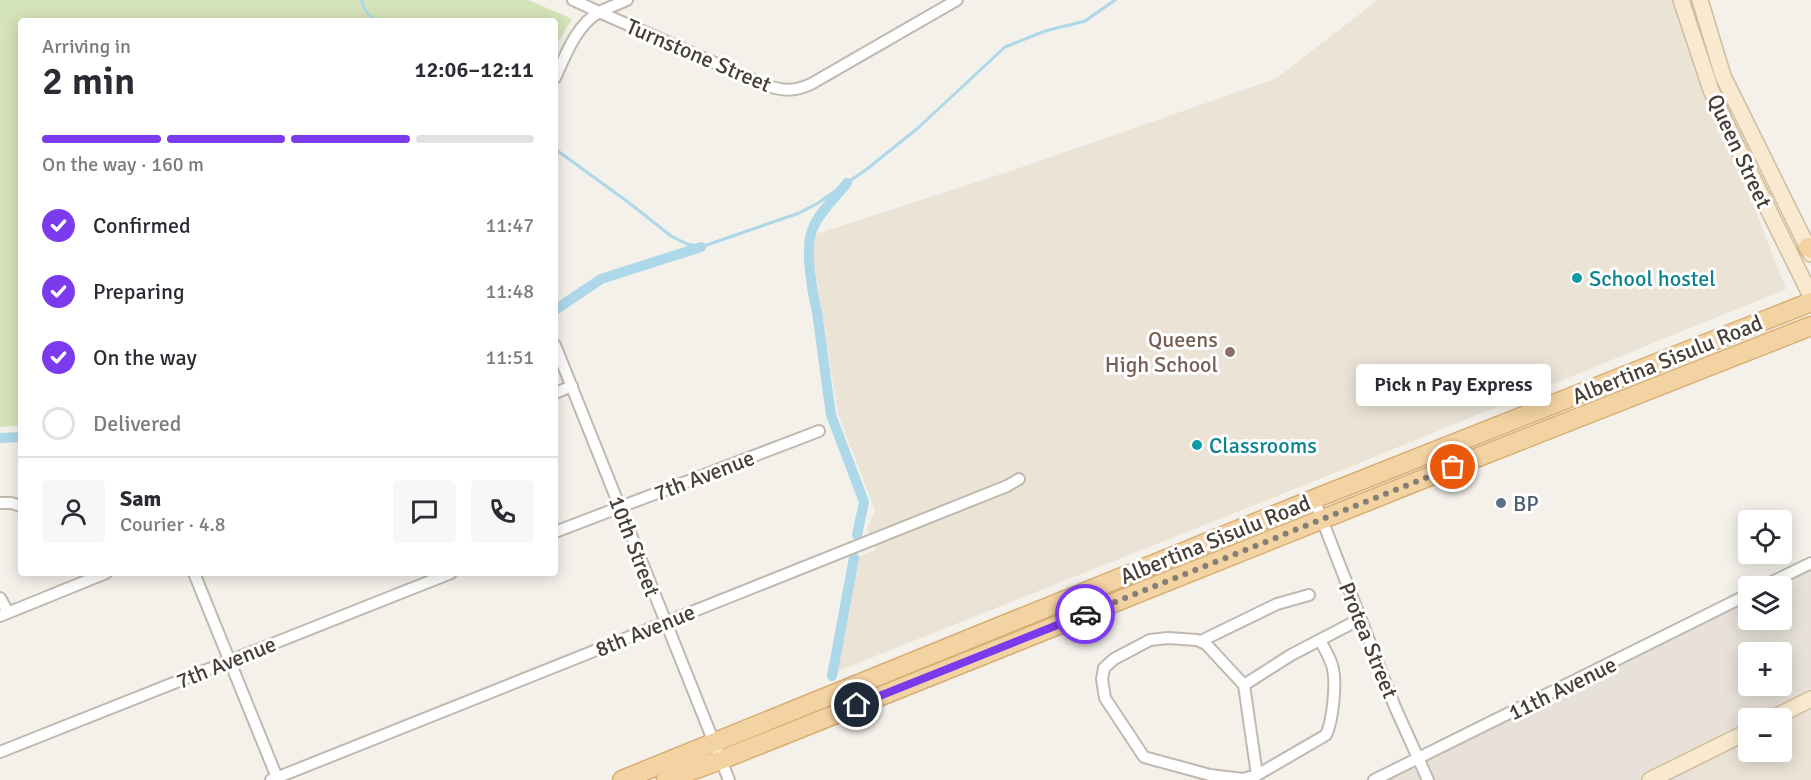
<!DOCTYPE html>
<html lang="en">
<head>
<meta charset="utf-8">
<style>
	:root { --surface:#fff; --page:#f7f7f7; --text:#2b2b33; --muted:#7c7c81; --line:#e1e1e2; --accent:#7c3aed }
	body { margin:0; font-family:Signika,sans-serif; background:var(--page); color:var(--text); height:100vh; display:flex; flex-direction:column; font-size:22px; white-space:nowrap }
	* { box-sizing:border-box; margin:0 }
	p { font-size:20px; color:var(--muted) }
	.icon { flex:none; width:33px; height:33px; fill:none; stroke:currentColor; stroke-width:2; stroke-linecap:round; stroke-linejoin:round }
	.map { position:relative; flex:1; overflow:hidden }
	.panel { position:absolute; left:18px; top:18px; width:540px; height:558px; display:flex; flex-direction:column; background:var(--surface); border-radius:6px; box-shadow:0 3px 15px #0003 }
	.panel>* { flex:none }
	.buttons { position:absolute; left:1738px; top:510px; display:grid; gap:12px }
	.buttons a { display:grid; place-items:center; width:54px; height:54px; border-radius:6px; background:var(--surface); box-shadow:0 3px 15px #0003; font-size:30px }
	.pin { position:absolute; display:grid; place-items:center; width:51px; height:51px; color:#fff; margin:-26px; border:3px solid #fff; border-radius:50%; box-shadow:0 2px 6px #0007 }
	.courier { position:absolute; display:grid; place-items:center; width:60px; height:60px; margin:-30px; border:4px solid #7c3aed; border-radius:50%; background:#fff; color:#222; box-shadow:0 2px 8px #0007 }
	.bubble { position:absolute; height:42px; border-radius:6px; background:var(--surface); box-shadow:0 3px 15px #0003; font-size:20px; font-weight:600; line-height:42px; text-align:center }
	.overview em { font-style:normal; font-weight:600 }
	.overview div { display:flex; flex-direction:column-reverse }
	.overview { display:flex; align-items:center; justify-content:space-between; height:102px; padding:0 24px }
	h1 { font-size:39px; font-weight:600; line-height:45px }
	.bar { display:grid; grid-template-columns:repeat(4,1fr); gap:9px 6px; align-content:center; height:72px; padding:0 24px }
	.bar i { height:8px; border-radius:4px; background:var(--line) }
	.bar .selected { background:var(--accent) }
	.bar p { grid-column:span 4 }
	.line { display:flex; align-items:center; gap:15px; padding:0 24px; border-top:2px solid var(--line) }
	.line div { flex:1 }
	.round { display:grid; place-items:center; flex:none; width:63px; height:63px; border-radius:6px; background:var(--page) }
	ol { padding:0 24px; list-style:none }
	li { display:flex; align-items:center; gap:18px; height:66px }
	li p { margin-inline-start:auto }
	li .icon { padding:6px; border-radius:50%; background:var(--accent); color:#fff; stroke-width:4 }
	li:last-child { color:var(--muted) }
	li i { width:33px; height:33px; border:3px solid var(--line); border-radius:50% }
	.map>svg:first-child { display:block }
	.residential { fill:#e7e1d9; fill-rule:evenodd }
	.education { fill:#ebe3d6 }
	.green { fill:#d5e3b8 }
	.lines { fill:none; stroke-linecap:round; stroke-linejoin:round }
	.stream { stroke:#add8ea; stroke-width:3 }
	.canal { stroke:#add8ea; stroke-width:10 }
	.street-casing { stroke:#c1b9b1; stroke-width:14 }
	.secondary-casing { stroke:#cebc9f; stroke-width:18 }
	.primary-casing { stroke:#d8ae74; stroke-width:21 }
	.street { stroke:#fff; stroke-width:10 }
	.secondary { stroke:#f9eacf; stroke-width:15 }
	.primary { stroke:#f4d3a3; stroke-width:18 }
	.done { stroke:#847e77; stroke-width:6; stroke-dasharray:0 10.8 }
	.route { stroke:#7c3aed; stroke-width:8 }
	.culture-dot { fill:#0f9aa8; stroke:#fff; stroke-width:2 }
	.education-dot { fill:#8d6e63; stroke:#fff; stroke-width:2 }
	.service-dot { fill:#5c6f8a; stroke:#fff; stroke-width:2 }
	.labels { text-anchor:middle; stroke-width:6; stroke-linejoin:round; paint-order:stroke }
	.street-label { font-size:22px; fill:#474039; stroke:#fff }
	.culture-label { font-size:22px; fill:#0d838f; stroke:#fff; text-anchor:start }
	.education-label { font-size:22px; fill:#785e54; stroke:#fff; text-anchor:end }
	.service-label { font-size:22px; fill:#4e5e75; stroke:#fff; text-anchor:start }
</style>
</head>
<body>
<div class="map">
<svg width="1811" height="780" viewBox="0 0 1811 780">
	<rect width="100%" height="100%" fill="#f4f0ea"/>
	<path class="residential" d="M1811,566V780H1385L1749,597V620H1782V586H1771ZM1749,652H1782V686H1749ZM1749,718H1782V752H1749Z"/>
	<path class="education" d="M1378,0H1673L1786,289L1352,466L838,671L857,557L876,550L867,528L875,510L838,414L810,236L1011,171L1275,79Z
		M1811,709V780H1688L1684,771L1749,739V752H1782V723Z"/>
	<path class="green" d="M0,0H528L572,19L555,47V21H21V425L0,427Z"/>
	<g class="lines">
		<path class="stream" d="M361,0L367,13L376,21
			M555,149L628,202L671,236L687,244L701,247L799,213L818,203L867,169L918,128L1005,47L1045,31L1085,21L1115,0"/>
		<path class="canal" d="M847,183C836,197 820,211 813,228C804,246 812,292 817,312L831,415L864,502L857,535
			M555,310L601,279L701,247
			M0,438L21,437
			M832,676L854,558"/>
		<g class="street-casing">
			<path id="street" d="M573,0L599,12L627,0
				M555,78C566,54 576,26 599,12L765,85C782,91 794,92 811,84L957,0
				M555,345L729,780
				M555,393L572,386
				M1314,499L1395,707L1428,780
				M0,503H11L21,506
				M555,532L819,431
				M194,573L278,780
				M1764,586L1811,563
				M0,598L8,612
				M0,616L106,573
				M1201,641L1277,604L1309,595
				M1244,685L1291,655L1360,619
				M0,752L451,573
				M1257,775L1244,685L1206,644L1197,640L1168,638L1150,640L1114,659L1104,668L1102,679L1105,698L1144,757L1210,775L1243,779L1257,775L1326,735C1333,720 1337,681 1332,665C1329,656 1324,648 1320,640
				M271,780L1007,486L1019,479
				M1374,780L1749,594"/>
		</g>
		<g class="secondary-casing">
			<path id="secondary" d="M1681,0L1711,90L1725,122L1811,296
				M1700,0L1723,76L1811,254
				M1773,718L1811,699
				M1650,780L1749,731"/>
		</g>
		<g class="primary-casing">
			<path id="primary" d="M1808,247L1811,249
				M622,780L1314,499L1811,302
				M666,780L721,760L1453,467L1811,326"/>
		</g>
		<use href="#street" class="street"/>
		<use href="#secondary" class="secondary"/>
		<use href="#primary" class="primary"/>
	</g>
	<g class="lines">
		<path class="done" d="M1085,614L1453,467"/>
		<path class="route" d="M857,705L1085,614"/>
	</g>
	<g class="culture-dot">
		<circle cx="1577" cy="278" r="6"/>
		<circle cx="1197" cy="445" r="6"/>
	</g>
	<circle class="education-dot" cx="1230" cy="352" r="6"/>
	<circle class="service-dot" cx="1501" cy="503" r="6"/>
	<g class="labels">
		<g class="street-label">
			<text transform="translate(699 55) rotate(23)" y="8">Turnstone Street</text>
			<text transform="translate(1740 151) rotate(65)" y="8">Queen Street</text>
			<text transform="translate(1667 359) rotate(-22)" y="8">Albertina Sisulu Road</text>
			<text transform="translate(704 475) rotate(-21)" y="8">7th Avenue</text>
			<text transform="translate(1215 539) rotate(-22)" y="8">Albertina Sisulu Road</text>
			<text transform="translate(635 546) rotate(69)" y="8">10th Street</text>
			<text transform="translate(645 630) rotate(-22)" y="8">8th Avenue</text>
			<text transform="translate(1369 640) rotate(68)" y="8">Protea Street</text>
			<text transform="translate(226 662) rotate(-22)" y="8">7th Avenue</text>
			<text transform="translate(1562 688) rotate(-26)" y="8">11th Avenue</text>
		</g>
		<g class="culture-label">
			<text x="1589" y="286">School hostel</text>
			<text x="1209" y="453">Classrooms</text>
		</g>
		<g class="education-label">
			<text x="1218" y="347">Queens<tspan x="1218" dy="25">High School</tspan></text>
		</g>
		<g class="service-label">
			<text x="1513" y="511">BP</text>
		</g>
	</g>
</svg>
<div class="buttons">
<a><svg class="icon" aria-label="locate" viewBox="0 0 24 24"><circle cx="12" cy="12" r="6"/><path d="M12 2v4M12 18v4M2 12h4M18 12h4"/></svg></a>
<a><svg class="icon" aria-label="layers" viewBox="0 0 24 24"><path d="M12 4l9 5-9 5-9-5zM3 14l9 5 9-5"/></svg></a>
<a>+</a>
<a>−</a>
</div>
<div class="pin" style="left:1453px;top:467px;background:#ea580c"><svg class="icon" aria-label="bag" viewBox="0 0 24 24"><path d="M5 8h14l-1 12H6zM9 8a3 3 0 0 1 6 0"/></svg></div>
<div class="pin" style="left:857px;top:705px;background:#1f2937"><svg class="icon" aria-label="home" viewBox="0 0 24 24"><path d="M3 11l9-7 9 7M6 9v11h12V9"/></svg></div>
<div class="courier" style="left:1085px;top:614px"><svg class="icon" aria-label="car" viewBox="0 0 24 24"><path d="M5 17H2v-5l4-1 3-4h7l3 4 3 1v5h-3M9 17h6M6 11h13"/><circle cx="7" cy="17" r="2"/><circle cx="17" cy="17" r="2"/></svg></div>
<div class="bubble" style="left:1356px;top:364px;width:195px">Pick n Pay Express</div>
<section class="panel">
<div class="overview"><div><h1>2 min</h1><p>Arriving in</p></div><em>12:06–12:11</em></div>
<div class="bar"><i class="selected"></i><i class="selected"></i><i class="selected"></i><i></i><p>On the way · 160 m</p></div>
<ol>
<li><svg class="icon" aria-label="check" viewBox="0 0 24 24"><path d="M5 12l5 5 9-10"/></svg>Confirmed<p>11:47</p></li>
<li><svg class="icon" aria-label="check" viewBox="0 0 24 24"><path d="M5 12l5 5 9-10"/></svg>Preparing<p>11:48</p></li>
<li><svg class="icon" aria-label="check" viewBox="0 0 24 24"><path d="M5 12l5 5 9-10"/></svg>On the way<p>11:51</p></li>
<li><i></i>Delivered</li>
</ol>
<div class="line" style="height:108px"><a class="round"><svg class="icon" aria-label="person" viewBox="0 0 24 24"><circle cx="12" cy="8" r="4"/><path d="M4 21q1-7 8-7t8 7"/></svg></a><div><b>Sam</b><p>Courier · 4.8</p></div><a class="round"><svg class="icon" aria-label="chat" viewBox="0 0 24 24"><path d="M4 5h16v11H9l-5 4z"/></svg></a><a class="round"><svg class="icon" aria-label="phone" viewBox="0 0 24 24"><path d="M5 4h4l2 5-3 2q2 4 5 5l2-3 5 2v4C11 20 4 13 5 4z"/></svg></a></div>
</section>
</div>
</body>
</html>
